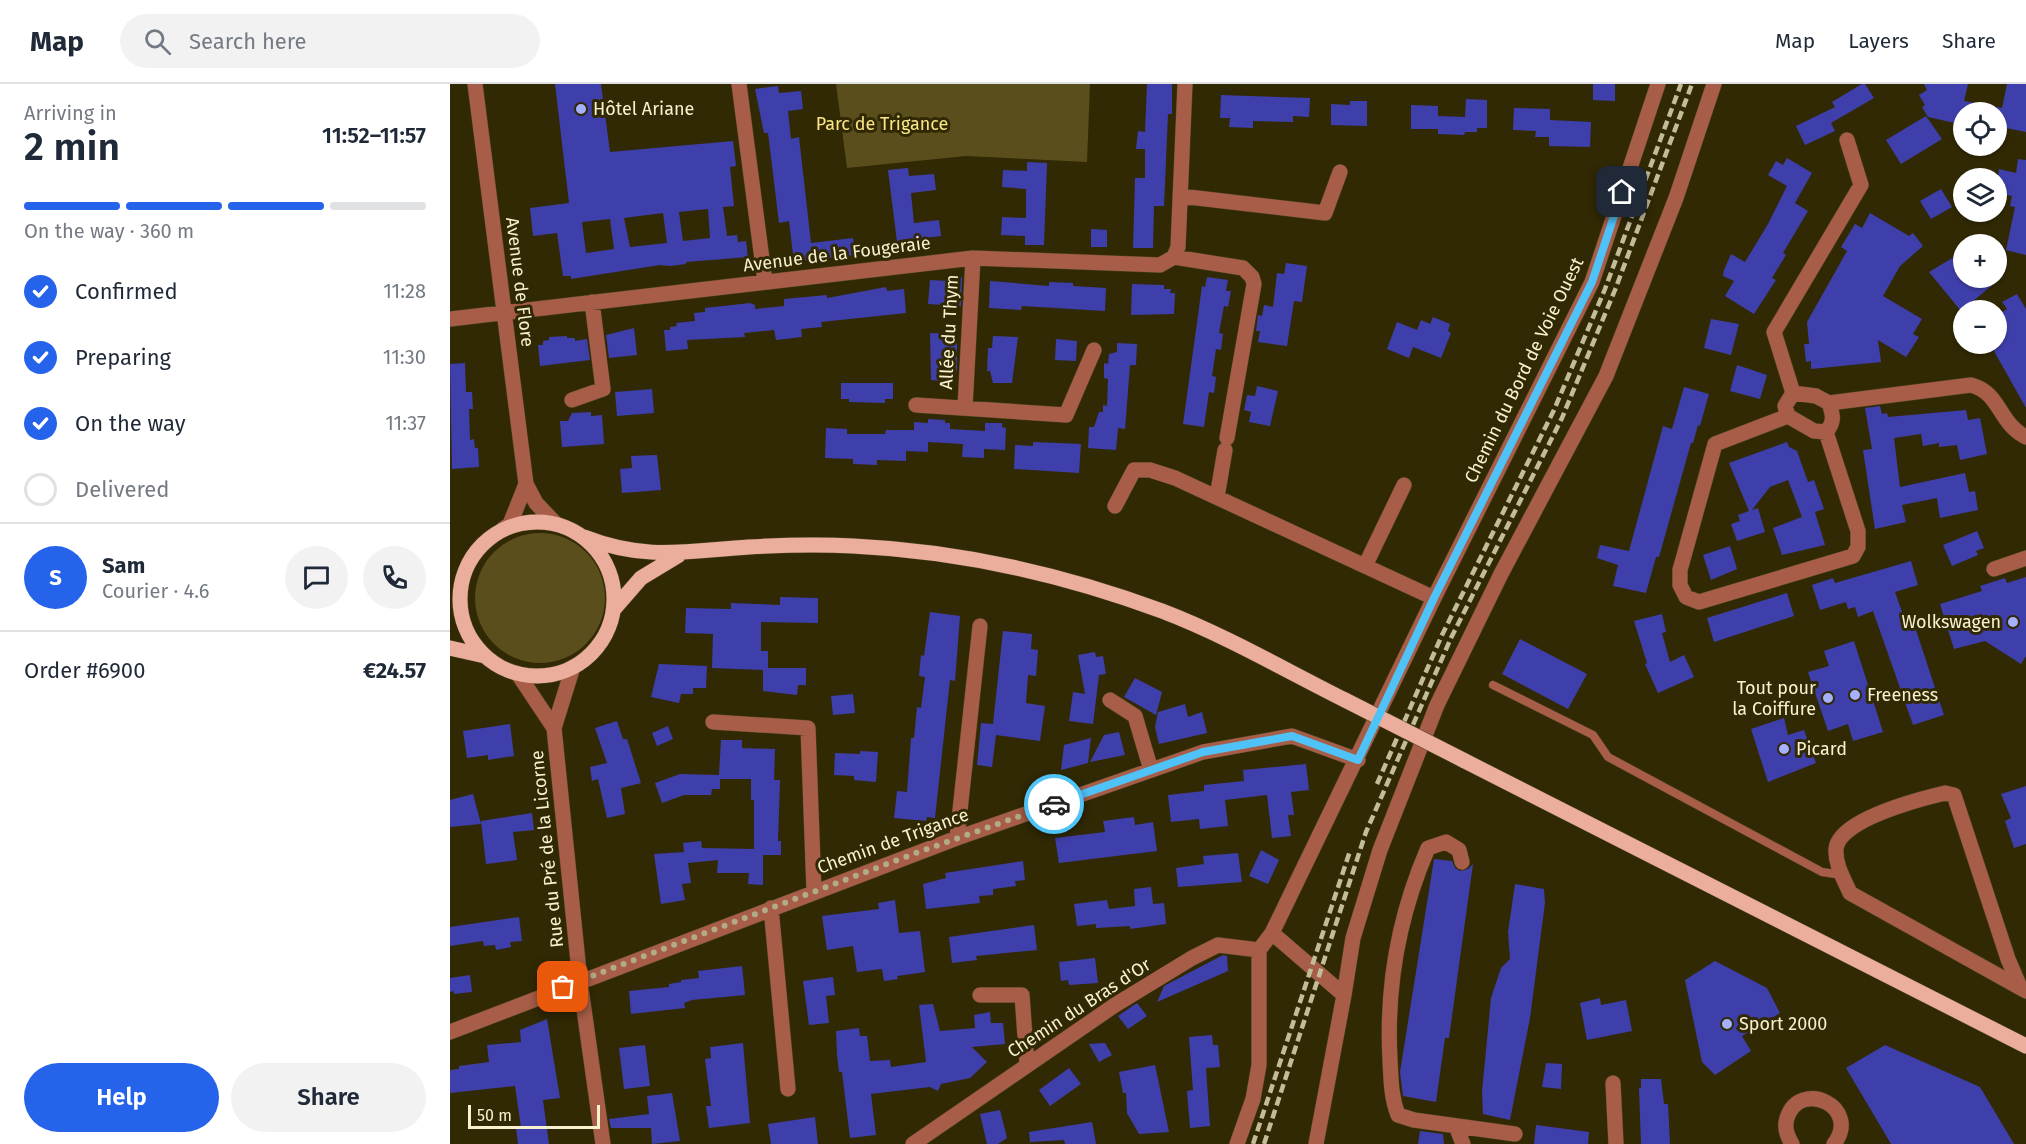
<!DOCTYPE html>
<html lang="en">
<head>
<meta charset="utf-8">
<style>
	:root { --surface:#fff; --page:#f2f2f3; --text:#1f2937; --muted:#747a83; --line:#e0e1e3; --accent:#2563eb }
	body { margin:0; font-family:"Fira Sans",sans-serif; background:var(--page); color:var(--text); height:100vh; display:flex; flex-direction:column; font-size:22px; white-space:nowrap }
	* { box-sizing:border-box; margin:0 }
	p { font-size:20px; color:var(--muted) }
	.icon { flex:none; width:33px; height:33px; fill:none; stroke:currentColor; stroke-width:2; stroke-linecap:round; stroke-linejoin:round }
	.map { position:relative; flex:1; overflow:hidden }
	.side { display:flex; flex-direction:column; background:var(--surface); width:450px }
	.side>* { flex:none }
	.tools { position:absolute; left:1503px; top:18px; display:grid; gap:12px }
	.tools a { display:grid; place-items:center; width:54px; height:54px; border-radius:50%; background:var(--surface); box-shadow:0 2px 4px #0004; font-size:30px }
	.scale { position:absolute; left:18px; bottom:15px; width:132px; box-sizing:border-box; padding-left:6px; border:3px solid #f8f1cf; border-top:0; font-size:16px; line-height:21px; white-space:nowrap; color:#f8f1cf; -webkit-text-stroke:4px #312904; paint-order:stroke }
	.pin { position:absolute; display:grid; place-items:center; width:51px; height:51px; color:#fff; margin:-26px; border-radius:12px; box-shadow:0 3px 9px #0006 }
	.courier { position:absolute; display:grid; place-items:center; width:60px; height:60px; margin:-30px; border:4px solid #4fc3f7; border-radius:50%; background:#fff; color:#222; box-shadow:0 2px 8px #0007 }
	.summary em { font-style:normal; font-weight:600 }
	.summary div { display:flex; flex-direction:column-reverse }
	.summary { display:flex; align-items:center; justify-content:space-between; height:102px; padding:0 24px }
	h1 { font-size:39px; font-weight:600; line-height:45px }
	.bar { display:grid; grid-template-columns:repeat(4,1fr); gap:9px 6px; align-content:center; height:72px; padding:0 24px }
	.bar i { height:8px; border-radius:4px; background:var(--line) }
	.bar .on { background:var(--accent) }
	.bar p { grid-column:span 4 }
	.line { display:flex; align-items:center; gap:15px; padding:0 24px; border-top:2px solid var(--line) }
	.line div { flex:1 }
	.round { display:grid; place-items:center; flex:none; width:63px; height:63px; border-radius:32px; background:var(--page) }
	ol { padding:0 24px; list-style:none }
	li { display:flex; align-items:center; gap:18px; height:66px }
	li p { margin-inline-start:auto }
	li .icon { padding:6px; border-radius:50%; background:var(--accent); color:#fff; stroke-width:4 }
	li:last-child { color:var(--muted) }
	li i { width:33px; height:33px; border:3px solid var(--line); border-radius:50% }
	.action { display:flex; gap:12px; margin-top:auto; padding:12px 24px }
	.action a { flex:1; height:69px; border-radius:36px; background:var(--accent); color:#fff; font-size:24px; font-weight:600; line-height:69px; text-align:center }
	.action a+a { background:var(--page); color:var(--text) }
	header { display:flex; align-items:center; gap:36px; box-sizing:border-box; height:84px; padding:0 30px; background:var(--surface); border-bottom:2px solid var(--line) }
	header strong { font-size:28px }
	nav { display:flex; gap:33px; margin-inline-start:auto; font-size:21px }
	.search { width:420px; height:54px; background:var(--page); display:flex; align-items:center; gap:15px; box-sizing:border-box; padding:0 21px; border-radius:33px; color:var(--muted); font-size:22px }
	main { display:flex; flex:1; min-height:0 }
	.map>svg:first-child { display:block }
	.green { fill:#5a4e1c }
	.building { fill:#3f3fab; fill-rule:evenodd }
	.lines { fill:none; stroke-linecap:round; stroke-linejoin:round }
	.service-casing { stroke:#4d4520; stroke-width:9 }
	.minor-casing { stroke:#4d4520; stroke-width:16 }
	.primary-casing { stroke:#4d4520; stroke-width:16 }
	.service { stroke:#a75d47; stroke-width:8 }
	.minor { stroke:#a75d47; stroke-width:15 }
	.primary { stroke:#ecae9c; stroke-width:15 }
	.rail { stroke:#c3bc99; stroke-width:4.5; stroke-dasharray:9 4.5; stroke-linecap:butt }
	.primary-bridge-casing { stroke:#4d4520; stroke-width:16; stroke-linecap:butt }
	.primary-bridge { stroke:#ecae9c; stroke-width:15 }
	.done { stroke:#b2ab88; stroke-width:6; stroke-dasharray:0 10.8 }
	.route { stroke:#4fc3f7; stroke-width:8 }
	.poi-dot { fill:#a5b1fc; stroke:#312904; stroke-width:2 }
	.labels { text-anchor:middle; stroke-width:6; stroke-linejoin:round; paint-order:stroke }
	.poi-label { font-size:18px; fill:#f8f1cf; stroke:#312904; text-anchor:start }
	.park-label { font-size:18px; fill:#fbe585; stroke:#312904 }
	.street-label { font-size:18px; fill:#f8f1cf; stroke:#312904 }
</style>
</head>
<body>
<header>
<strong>Map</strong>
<div class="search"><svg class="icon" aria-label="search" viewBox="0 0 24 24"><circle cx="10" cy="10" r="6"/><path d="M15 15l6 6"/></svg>Search here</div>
<nav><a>Map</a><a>Layers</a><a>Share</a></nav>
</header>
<main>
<section class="side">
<div class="summary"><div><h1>2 min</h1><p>Arriving in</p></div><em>11:52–11:57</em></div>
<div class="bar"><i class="on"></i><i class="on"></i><i class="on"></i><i></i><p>On the way · 360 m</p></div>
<ol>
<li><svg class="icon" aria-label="check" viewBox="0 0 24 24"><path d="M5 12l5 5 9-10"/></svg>Confirmed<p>11:28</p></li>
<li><svg class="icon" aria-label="check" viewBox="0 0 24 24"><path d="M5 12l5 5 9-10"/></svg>Preparing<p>11:30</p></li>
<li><svg class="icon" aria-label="check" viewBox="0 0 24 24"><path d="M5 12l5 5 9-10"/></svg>On the way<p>11:37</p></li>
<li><i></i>Delivered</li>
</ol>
<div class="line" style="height:108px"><b class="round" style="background:var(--accent);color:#fff">S</b><div><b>Sam</b><p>Courier · 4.6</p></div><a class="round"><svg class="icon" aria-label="chat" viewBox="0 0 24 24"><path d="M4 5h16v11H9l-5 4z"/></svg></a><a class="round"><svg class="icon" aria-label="phone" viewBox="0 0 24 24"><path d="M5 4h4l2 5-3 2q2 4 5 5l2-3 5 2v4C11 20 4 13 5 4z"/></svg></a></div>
<div class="line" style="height:78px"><div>Order #6900</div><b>€24.57</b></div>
<div class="action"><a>Help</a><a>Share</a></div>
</section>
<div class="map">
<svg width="1576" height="1060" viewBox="0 0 1576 1060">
	<rect width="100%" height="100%" fill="#312904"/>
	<path class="green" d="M386,0H640L637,78L516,72L397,84Z
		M25 514a65 65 0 1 1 130 0a65 65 0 1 1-130 0Z"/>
	<path class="building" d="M105,0H151L160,68L283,57L286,82L280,83L284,122L273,123L277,152L287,151L288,158L296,157L298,173L236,178V180L220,182L210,181L121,195V192H113L107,149L83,152L80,124L119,119ZM258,125L260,154L233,157L229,128ZM213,129L217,159L180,163L174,134ZM160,135L164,165L136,169L132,138Z
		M697,0H722V30H718L714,122H704L703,164H683L685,94H695V65H686L688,47L695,48Z
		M1143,0H1165V17L1143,16Z
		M1412,0H1415L1424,14L1381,39L1385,47L1355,61L1346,42L1385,23L1382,18Z
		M1474,0H1518L1514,17L1540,22V28H1514V41L1478,33L1472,23L1475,21L1469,11L1477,6Z
		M1557,0H1576V48L1546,42V23L1552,24Z
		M328,2L329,9L351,7L353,25L338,27L341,55L349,53L361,159L403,154L405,171L344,178L339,137L329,139L318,49H314L305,5Z
		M771,11L860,14L859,33L843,32V38L803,37V44L779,43L780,34H770Z
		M1016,15L1037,16V44H1027V48H1015L1014,51L988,50V45H961V21L988,22V32L1015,33Z
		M900,17H917V42L881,41V20L900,21Z
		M1064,24L1100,25V36L1141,38L1140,63L1099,62V53H1085L1086,47L1063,46Z
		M1476,32L1492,55L1451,80L1436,56Z
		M1337,74L1362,89L1345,119L1358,127L1333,169L1336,171L1322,194L1326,196L1304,230L1275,212L1284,197L1273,192L1274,186L1281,170L1295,178L1318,140L1337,102L1318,91L1326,77L1333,81Z
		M1568,75L1576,76V171L1556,166L1565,123L1560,122L1562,112L1546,109L1549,85L1566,89Z
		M577,78L597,79L594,161H575V152L551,151L552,133L576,134V105L552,103L553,86L577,87Z
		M458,84L459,92L484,90L486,106L461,109L464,139L489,136L491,152L466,155L467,164L448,166L438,86Z
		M1491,105L1502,123L1481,135L1470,117Z
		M1420,129L1459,152L1463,149L1473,162L1450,182L1433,212L1472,235L1463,250L1469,253L1456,273L1428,256L1431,278L1361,285V277L1356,278L1354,260H1359L1357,238L1397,167L1391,163L1405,140L1412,144Z
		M641,145L657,146V163H641Z
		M1514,167V194H1551L1511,227L1479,188Z
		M836,179L857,182L852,218L844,217L837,262L808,258L810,247H806L808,231L812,232L814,221L823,223L827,189L834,190Z
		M498,193H512L511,222L478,220L480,196L498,197Z
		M757,193L778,196L776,207H781L778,223L774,222L769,249L773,250L771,266L766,265L762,292L766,293L764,309L759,308L754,343L733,340L752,202L755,203Z
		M540,197L599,202V198L623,199V202L656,204L655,227L572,222L571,226L539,224Z
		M682,200L714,201V205H721L720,209H725L724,230L681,231Z
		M436,203L437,207L454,205L456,229L371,238L372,243L351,245L352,253L326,256L324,246L294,249L295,253L237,256L238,265L216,267L214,246H220V243L227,242L226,239L245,237L244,229L255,228V224L300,219L305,221V225L334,222V215L377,211V214Z
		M1567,210L1576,225V324L1540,260H1546V232L1557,225L1552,218Z
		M983,233L1000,240L998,247L1001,249L991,274L963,263L959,274L937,265L947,238L967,246L971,236L980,240Z
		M1261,235L1289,240L1281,271L1254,264Z
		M184,244L187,271L159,274L156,251Z
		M480,249L507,250V285L505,292H501V298L481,296Z
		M117,252V254H125V257L137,255L140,276L90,282L88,261H93V257L99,256V253Z
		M543,252L568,253L562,299H543L540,287H537L538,264H542Z
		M606,255L627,257L626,277L605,276Z
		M667,259L687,260L686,281H680L675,345L668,344L666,366L638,364L639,343H644L649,328H653V321L657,322L658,295L654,294V279L658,280L659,270L667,268Z
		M15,279L16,308H22L23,325H19L20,356L24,355L25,364H28L29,383L2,385L0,280Z
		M1287,281L1317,291L1310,315L1280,307Z
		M391,299H443V315H435V319L399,318V315H391Z
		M807,302L828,307L820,342L799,338L801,328L794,326L797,311L805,312Z
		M1234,303L1259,310L1250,342L1248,341L1243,359H1241L1209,473H1206L1196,509L1163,502L1168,481L1147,474L1150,461L1179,467L1213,342L1222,345Z
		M202,305L204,329L167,332L165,308Z
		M1430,322L1432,330L1437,329L1438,333L1516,326L1518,336L1530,334L1537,370L1510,376L1507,361L1489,363V359L1473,362L1471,350L1444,354L1450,403L1515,389L1519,408L1525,407L1528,426L1490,434L1487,414L1452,421L1456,438L1425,445L1413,366L1422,365L1415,324Z
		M141,328V332L152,331L154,360L112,363L110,337H118L122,329Z
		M478,335L495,336V339H500V345L535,347V339H552V343L556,344L555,366L534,365V374L512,373L513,360L478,358V368L456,367V377L427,376V381L403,380V375L375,374L376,344L397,345V350H435L436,346H464V338L478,339Z
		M583,358L631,360L629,389L564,385L565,361L583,362Z
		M1337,358L1339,363L1347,367L1358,398L1364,396L1374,425L1365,428L1375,461L1332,471L1323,444L1352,433L1338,396L1320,403L1302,426L1308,424L1315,448L1287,457L1281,440L1290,437L1288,431L1299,427L1279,379Z
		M207,371L211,406L172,409L170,385L182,384L181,372Z
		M1527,447L1534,464L1526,467L1528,471L1502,482L1493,461Z
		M1280,462L1287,485L1261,496L1253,471Z
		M1461,477L1468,501L1445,508L1457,542L1464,540L1494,631L1463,641L1423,527L1408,533L1405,523L1398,525L1396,518L1370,526L1362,501L1383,494L1385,499Z
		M1576,493V572L1571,580L1535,557L1504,565L1490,520L1532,507L1530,502L1555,494L1557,499Z
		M1337,509L1344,532L1264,558L1257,534Z
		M330,513L368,514V539L311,538V567H318V584H356V601H348L347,611L313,607V586L262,584L263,550L235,549L236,524L281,525V519L330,521Z
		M480,528L510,532L505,597L500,596L485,734L477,733L476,737L444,734L447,707L457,708L461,654H464L467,623L471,624L475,593L469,592L471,571L474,572Z
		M1212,530L1216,548L1212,549L1220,578L1234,571L1244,593L1208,609L1195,580L1197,579L1184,537Z
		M553,547L582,550L581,565L588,566L586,592L578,591L576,619L595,622L590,657L546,651L542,683L527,681L531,639L543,640Z
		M1070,555L1137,590L1118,625L1052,590Z
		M1404,557L1433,648L1403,657L1398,640L1378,647L1358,588L1379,582L1374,567Z
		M645,568L646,573L653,572L656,590L649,591L643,640L619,637L623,608L635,610L628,571Z
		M209,580L257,582L256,604H243V610H231L229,619L201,613Z
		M685,594L712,608L706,631L674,613Z
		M403,610L405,629L383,631L381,612Z
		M735,620L738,633L752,628L757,649L709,660L705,643L708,628Z
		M1334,634L1338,651L1354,646L1366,679L1318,698L1301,645Z
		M167,637L173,655H177L191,699L171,704L175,730L157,734L148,695L142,697L140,683L157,679L145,644Z
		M60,640L64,672L38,676V671L17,674L13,647Z
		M218,642L223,655L207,662L202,649Z
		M669,648L675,671L640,678L654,651Z
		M641,654L638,679L611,686L614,661Z
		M271,656H292V664L325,665L324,696H330L328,757H331V771H313V801L298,800L299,789H267L268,776L238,779L241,799L232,800L235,816L211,820L204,770L234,768L233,759L251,757L252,764L304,765V716H301V695H270V705H262L261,711H234L212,719L205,699L230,690L269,691Z
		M410,667L428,668L426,698L404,696V692L384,691L385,669L410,670Z
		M856,680L859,706L841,708L844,731H838L841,752L822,754L817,711L775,716L778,742L750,745L749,735L721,738L718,711L754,707V701L794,697L793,686Z
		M1576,702V760L1564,764L1555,737L1561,734L1551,710Z
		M23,710L31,740L0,743V716Z
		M82,729L84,746L63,748L67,776L36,780L31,737Z
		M684,733L685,741L703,738L707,767L609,779L605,754L655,748L653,737Z
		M811,766L829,776L818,800L799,792Z
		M788,769L792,798L728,803L726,784L754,780L753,772Z
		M984,775L1002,777L1005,784L1010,787L1018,785L1023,780L999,954H995L986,1018L953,1012L950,988Z
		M573,777L575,796L565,797L566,802L543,805V811L529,812L530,819L476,825L473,800L496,794L495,789Z
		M1065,800L1094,805L1095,819L1080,934L1060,1036L1033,1030L1032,1008L1041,914L1051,884L1060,875L1058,848Z
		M701,803L703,820L714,819L716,840L680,845V842L646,844V840L627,842L624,820L657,816L659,825L685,822L684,805Z
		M445,816L449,849L470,847L475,888L447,892L448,895L434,897L432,885L407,888L403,862L377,866L372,832L429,825L428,819Z
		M69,833L72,857L60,858L61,863L46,866L45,861L34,862L33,857L0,862V843Z
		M584,841L587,866L526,872L527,876L502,879L499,853Z
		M773,871L777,872L778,887L707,918L714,902Z
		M645,874L648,899L619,901L618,896L611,897L609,878Z
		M1265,877L1317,904L1330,929L1292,952L1301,967L1265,991L1252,978L1235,896Z
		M292,882L295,911L242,916L234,919L235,924L181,930L179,907L219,903V900L231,898V896L249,894L248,887Z
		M20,891L22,908L4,910V907L0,908V894Z
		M383,893L385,911L376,912L379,939L359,941L353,897Z
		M1150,914L1151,921L1176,916L1182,947L1137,956L1130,919Z
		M687,919L697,932L678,945L668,932Z
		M483,920L490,947L525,944L524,931L540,928L541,939H553L555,960L522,963L537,978L520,994L491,1000L488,1007L480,1003L421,1010L426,1051L400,1054L392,988H389L387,971L386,947L409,944L410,952H417L420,977L440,976L441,983L476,978L469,921Z
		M97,935L110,1014L93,1016L99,1060H68L66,1044H71L65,1002L0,1009V986L9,985V982L39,978L37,961L71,958L70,946Z
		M762,951L763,961H768L770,983L756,984L760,1042L740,1044L737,1007L743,1006L739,953Z
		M293,959L300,1039L259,1044L256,1022H261L255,975L261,974L260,963Z
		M655,959L662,971L649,978L639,960Z
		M195,961L200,1002L174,1005L169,964Z
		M1435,961L1530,1003L1564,1060H1441L1396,984Z
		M1096,979L1112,980L1111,1005L1092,1003Z
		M705,981L719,1048L689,1050L677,1029L676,1009H673L669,988Z
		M619,984L631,1000L600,1022L589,1006Z
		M1191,995H1211L1214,1020H1218L1220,1060H1191L1189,1004H1191Z
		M222,1009L230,1057L202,1060L201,1044H161L159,1035L199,1030L197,1012Z
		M550,1026L557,1054L548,1060H537L530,1030Z
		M365,1033L368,1060H321L318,1040Z
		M642,1038L646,1060H615L614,1056L580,1058L579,1048Z
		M1086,1041L1139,1048L1138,1060H1084Z
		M970,1047L993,1050L994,1060H968Z"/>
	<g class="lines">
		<g class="service-casing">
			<path id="service" d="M1043,601L1143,651L1158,673L1372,788L1392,791"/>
		</g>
		<g class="minor-casing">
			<path id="minor" d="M25,0L76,400L86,419L106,440
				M289,0L315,198
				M730,112L875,129L890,88
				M724,173L793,184L802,193L804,200L777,354
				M724,173L728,163L735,0
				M0,235L523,174L710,181L724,173
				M1343,309L1324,248L1411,101L1397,56
				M1343,309L1366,312L1379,319C1383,331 1385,338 1376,348L1364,347L1338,332L1335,322Z
				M122,316L153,305L142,218
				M1379,319L1521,301C1551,309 1548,339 1576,353
				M466,321L616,331L644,266
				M515,323L523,174
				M1338,332L1265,360L1230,486V501L1236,513L1249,518L1403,472L1408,463V447L1376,348
				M767,413L775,366
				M665,422L684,386H700L725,394L984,514
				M53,445L60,440L76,400
				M915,482L954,401
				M1544,485L1576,474
				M68,590L104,644L123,583
				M660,616L685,632L701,686
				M263,638L358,644L364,807
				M104,644L130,897L153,1060
				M507,754L530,542
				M1012,778L1009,766L996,758L978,764C949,831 936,904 940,976C941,995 941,1013 948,1031L964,1036L1065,1050
				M321,824L338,1005
				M822,849L894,911L866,1060
				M1570,903L1558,875L1504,711L1495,709C1470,715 1388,736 1386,765C1385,781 1394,795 1400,809L1576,907
				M530,911H572L577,981
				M894,911L903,854L930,766L987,621L1051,490L1156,292L1226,114L1264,0
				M0,948L507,754L753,668L842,652L908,676
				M1163,999L1166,1060
				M1006,1042L1013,1060
				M463,1060L665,921L742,874L768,861L809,866L822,849L984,514L1142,198L1208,0
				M787,1060L803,1015L809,981V866
				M1342,1060C1337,1052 1334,1043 1337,1034C1350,994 1412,1023 1384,1060"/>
		</g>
		<g class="primary-casing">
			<path id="primary" d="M10 515a77 77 0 1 1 154 0a77 77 0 1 1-154 0Z
				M134,453C195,477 236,467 299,463C333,461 368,460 403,462C510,467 612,490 712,527C775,551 835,586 895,616
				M164,525L191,494L229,471
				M0,564L35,572
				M1013,676L1576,962"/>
		</g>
		<use href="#service" class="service"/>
		<use href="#minor" class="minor"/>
		<use href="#primary" class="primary"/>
		<path class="rail" d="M927,700L992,551L1104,326L1155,205L1231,0
			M803,1060L900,767
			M814,1060L916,748L1001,554L1112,334L1165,206L1242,0"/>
		<g class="primary-bridge-casing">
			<path id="primary-bridge" d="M895,616L1013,676"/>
		</g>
		<use href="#primary-bridge" class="primary-bridge"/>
	</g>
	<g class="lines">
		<path class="done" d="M113,903L466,769L604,720"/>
		<path class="route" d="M604,720L753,668L842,652L908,676L984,514L1142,198L1172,108"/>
	</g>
	<g class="poi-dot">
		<circle cx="131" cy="25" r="6"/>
		<circle cx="1563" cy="538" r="6"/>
		<circle cx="1405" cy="611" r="6"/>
		<circle cx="1378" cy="614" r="6"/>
		<circle cx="1334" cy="665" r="6"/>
		<circle cx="1277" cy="940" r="6"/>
	</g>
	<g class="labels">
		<g class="poi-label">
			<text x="143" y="31">Hôtel Ariane</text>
			<text x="1551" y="544" text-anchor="end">Wolkswagen</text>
			<text x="1366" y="610" text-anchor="end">Tout pour<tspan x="1366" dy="21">la Coiffure</tspan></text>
			<text x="1417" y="617">Freeness</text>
			<text x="1346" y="671">Picard</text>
			<text x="1289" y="946">Sport 2000</text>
		</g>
		<g class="park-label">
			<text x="432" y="46">Parc de Trigance</text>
		</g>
		<g class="street-label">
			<text transform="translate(387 170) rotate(-7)" y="6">Avenue de la Fougeraie</text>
			<text transform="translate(70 198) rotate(83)" y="6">Avenue de Flore</text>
			<text transform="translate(499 248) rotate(-87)" y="6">Allée du Thym</text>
			<text transform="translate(1074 286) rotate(-64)" y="6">Chemin du Bord de Voie Ouest</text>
			<text transform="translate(443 757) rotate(-20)" y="6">Chemin de Trigance</text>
			<text transform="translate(97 765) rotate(-96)" y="6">Rue du Pré de la Licorne</text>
			<text transform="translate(629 924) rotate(-33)" y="6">Chemin du Bras d'Or</text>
		</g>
	</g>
</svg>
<div class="tools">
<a><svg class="icon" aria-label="locate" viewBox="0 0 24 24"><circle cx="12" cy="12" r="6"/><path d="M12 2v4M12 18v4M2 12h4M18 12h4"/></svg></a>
<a><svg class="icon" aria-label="layers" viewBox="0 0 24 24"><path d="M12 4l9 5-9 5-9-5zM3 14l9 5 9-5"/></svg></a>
<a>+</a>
<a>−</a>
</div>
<div class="scale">50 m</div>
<div class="pin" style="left:113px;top:903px;background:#ea580c"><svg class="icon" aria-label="bag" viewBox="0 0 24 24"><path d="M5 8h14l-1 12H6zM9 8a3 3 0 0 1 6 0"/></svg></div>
<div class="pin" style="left:1172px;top:108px;background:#1f2937"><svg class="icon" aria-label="home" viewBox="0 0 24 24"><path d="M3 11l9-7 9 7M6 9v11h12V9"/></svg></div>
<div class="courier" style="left:604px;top:720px"><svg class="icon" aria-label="car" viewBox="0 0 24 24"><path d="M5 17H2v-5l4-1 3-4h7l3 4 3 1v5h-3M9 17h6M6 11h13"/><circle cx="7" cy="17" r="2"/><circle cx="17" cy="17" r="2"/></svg></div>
</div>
</main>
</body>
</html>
